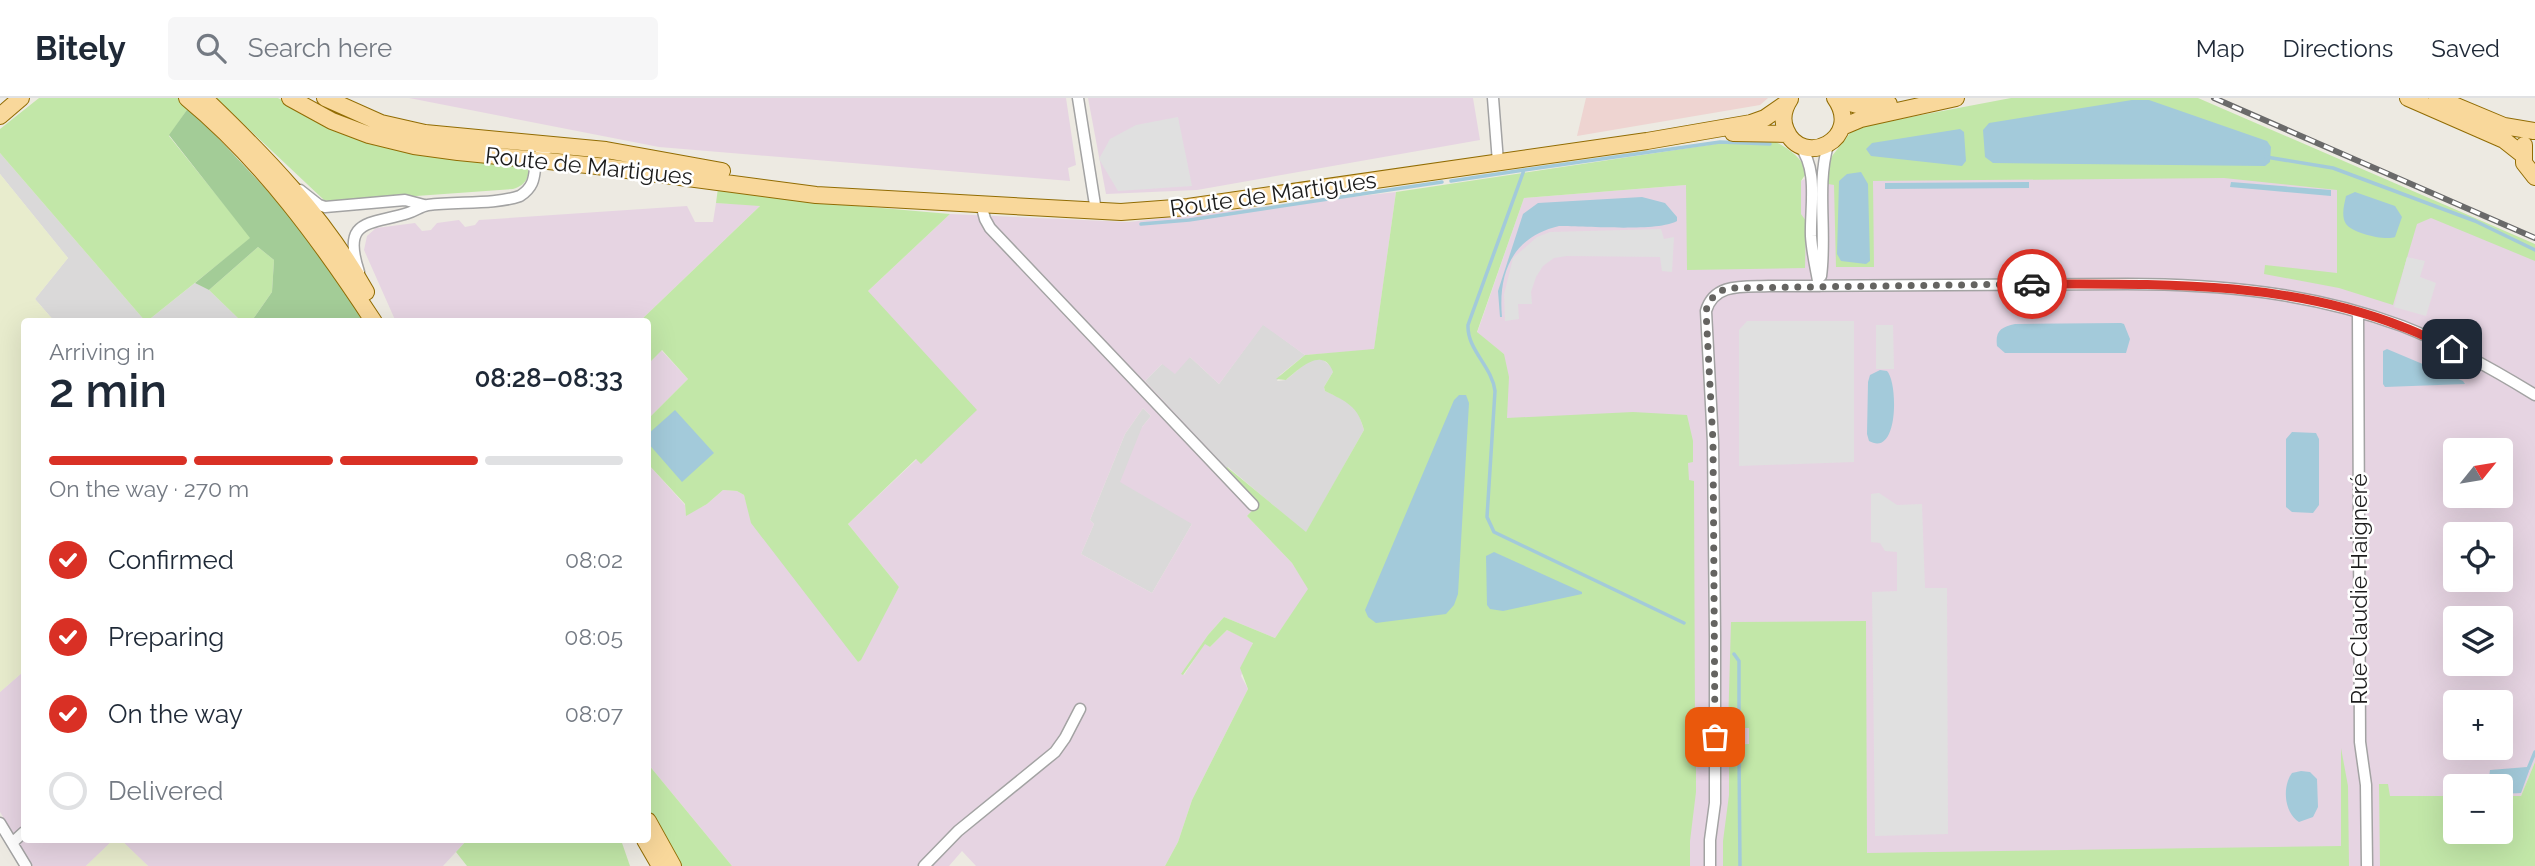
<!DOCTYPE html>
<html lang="en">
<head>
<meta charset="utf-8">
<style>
	:root { --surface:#fff; --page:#f6f6f7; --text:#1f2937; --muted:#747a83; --line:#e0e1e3; --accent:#d93025 }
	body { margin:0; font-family:Raleway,sans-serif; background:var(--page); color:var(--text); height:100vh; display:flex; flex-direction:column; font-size:26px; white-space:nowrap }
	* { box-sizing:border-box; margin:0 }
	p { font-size:23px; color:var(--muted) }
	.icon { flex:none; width:38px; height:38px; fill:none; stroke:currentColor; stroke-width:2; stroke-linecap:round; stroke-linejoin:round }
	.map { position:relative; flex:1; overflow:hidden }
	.sheet { position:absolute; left:21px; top:220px; width:630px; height:525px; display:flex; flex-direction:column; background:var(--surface); border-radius:7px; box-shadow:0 7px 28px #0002 }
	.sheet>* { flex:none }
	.needle { width:46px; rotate:60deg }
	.tools { position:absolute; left:2443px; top:340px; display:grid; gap:14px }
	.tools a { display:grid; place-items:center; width:70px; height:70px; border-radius:7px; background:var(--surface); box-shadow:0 7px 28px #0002; font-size:35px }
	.pin { position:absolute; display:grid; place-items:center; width:60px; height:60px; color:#fff; margin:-30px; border-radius:14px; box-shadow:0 4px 10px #0006 }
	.courier { position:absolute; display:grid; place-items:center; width:70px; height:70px; margin:-35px; border:5px solid #d93025; border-radius:50%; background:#fff; color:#222; box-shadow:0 2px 9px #0007 }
	.summary em { font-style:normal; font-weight:600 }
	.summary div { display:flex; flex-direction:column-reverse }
	.summary { display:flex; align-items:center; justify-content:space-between; height:119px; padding:0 28px }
	h1 { font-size:46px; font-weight:600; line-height:52px }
	.bar { display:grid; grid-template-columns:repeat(4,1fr); gap:10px 7px; align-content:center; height:84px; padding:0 28px }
	.bar i { height:9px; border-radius:5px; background:var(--line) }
	.bar .selected { background:var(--accent) }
	.bar p { grid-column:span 4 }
	ol { padding:0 28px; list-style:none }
	li { display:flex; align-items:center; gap:21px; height:77px }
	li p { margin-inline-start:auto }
	li .icon { padding:7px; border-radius:50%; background:var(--accent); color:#fff; stroke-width:4 }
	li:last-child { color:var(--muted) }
	li i { width:38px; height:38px; border:4px solid var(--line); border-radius:50% }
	header { display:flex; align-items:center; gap:42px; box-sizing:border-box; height:98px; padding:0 35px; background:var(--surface); border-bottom:2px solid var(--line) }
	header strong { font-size:33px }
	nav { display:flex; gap:38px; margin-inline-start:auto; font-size:24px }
	.search { width:490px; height:63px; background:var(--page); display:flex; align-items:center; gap:18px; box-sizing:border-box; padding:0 24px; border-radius:7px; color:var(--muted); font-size:26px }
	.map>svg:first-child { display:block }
	.residential { fill:#dad9d9 }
	.commercial { fill:#eed4d1 }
	.industrial { fill:#e6d4e2; fill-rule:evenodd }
	.farmland { fill:#e8eccd }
	.grass { fill:#c2e7a8 }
	.forest { fill:#a3cc97 }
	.parking { fill:#e0e0e0 }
	.water { fill:#a3cada }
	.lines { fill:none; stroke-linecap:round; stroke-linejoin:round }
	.stream { stroke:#a3cada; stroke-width:3.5 }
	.minor-casing { stroke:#a3a3a3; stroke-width:13 }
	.primary-casing { stroke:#916c03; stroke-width:18 }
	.minor { stroke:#fff; stroke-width:10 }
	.primary { stroke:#f9d89b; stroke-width:16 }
	.rail-casing { stroke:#6a6a6a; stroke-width:6 }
	.rail { stroke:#fff; stroke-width:3.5; stroke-dasharray:10; stroke-linecap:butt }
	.done { stroke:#656461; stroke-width:7; stroke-dasharray:0 12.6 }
	.route { stroke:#d93025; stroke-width:9 }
	.labels { text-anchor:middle; stroke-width:5; stroke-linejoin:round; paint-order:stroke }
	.street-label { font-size:23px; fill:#1c1c1c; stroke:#fff }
</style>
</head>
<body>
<header>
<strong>Bitely</strong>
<div class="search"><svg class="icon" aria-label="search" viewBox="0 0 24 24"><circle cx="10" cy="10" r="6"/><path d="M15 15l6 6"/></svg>Search here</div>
<nav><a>Map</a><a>Directions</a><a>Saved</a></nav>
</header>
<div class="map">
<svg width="2535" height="768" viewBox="0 0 2535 768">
	<rect width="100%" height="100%" fill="#edeae2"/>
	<path class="residential" d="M0,55L146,224L195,185L209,192L240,222L238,224H55L35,201L68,160L0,76Z
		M1263,226L1305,257L1280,277L1277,283L1286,282L1306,265L1315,261L1323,262L1332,269L1333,274L1324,289L1325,293L1346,303L1358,314L1364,332L1306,435L1228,369L1226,370L1145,283L1162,266L1190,259L1219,286Z
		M1143,310L1151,318L1142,329L1192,426L1152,495L1081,456L1094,426L1090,422L1125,336Z"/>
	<path class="commercial" d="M1586,0H1768L1760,7L1577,38Z"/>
	<path class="industrial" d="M409,0H1066L1076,67L1068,70L1070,83L659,49Z
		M1088,0H1473L1480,42L1197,92L1106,96Z
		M2176,0L2535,150V664L2521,698L2501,699V688H2455V701L2383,768H1295L1493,428L1504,256L1477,235L1524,100L1686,87L1801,83L1844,59ZM2455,352H2501V397H2455ZM2455,436H2501V481H2455ZM2455,520H2501V565H2455ZM2455,604H2501V649H2455Z
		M1396,94L1374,252L1305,257L1263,227L1219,286L1190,259L1175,276L1162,266L1145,283L1260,405L1247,418L1292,465L1309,491L1275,540L1224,519L1208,537L1182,575L1184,577L1205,545L1210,549L1227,532L1253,544L1241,578L1248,591L1192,702L1178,744L1165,768H976L962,753L949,768H732L648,666V366L685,407L686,417L707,406L723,392L737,393L744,397L747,407L858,564L899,489L848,426L917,361L920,365L868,193L950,116L1129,124ZM1143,310L1151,318L1142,329L1120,384L1192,426L1152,495L1081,456L1094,426L1090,422L1125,336Z
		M716,105L761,107L639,224H396L364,152L367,138L376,130L415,125L422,133L431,132L437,125L459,122L465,129L475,127L479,122L687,108L695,124H713Z
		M661,252L688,281L648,321V266Z
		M24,573V742H113L86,768H33L0,714V594Z
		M121,742H467L443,768H148Z"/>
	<path class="farmland" d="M0,76L68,160L35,201L55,224H24V573L0,594Z
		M113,742H121L148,768H86Z"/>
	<path class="grass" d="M39,0H178L189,9L169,38L251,140L146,224L0,55V31Z
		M216,0H278L322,23L527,68C531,80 524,88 513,91L333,104L324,102Z
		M2011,0H2198L2535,146V163L2431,120L2417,126L2393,207L2339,190L2264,176L2265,167L2337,175V92L2224,80L1873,83L1874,169H1836L1834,87L1828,86L1829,65L1832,58L1851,34L1858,29Z
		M1770,41C1785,48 1801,58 1807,74L1801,83V116L1806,123L1805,170L1687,172L1686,87L1524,100L1477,234L1504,256L1509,279L1507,320L1633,314L1687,317L1693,343V364L1688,365L1689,382L1694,383L1695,629L1691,630L1692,646L1696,647V694L1690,743V768H1165L1178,744L1192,702L1248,591L1240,570L1253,545L1227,532L1210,549L1205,546L1183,577L1181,576L1208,537L1224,519L1275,540L1308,491L1292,465L1247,418L1259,405L1226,370L1227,369L1306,434L1364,332C1358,308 1347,304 1325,293L1324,289L1333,274C1323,247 1298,272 1286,282L1276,281L1305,257L1374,251L1396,94L1742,42Z
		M718,90L824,105L950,116L868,193L977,312L921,366L916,361L848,426L899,489L861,562L858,564L751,425L744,397L737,393L723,392L707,406L686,418L685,406L648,366V321L688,281L662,252L648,266V224H639L760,108L716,105Z
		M258,149L274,162L272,194L251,224H238L240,222L209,192Z
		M1866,523L1867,755L2341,748V650L2348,688L2349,768H1723V743L1729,697V647L1749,646V630H1728L1731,524Z
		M2535,664V768H2380L2379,686H2388L2390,698H2455V733H2501V698H2521Z
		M648,666L732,768H678L648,713Z
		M467,742H621L630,768H467L456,754Z"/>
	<path class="forest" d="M189,9C251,76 320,142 363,224H251L272,194L274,162L258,149L209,192L195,185L250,140L169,37Z"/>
	<path class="parking" d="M1178,19L1192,88L1118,93L1099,61L1110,41L1136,27Z
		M1661,131L1664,141L1674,139L1672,174L1662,173L1660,159L1567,158L1554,160L1543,168L1536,179L1531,194L1532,206H1518L1519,221L1505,223L1504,196L1513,160L1537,139L1550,134Z
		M2407,159L2425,163L2420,179L2436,185L2426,218L2394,209Z
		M1747,223H1854V364L1739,368V232Z
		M1876,227H1893L1894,271H1876Z
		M1879,395L1897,407L1922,406L1925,490H1947L1948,736L1875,738L1872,494L1897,493V454L1885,453L1880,445L1871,444V396Z"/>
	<path class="water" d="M2132,2H2149L2267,43L2271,49L2270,64L2265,68L1993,65L1985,59L1983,32L1989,25Z
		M1960,31L1964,34L1966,63L1962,68L1871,58L1866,51L1872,45Z
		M1861,74L1868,86L1870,163L1866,166L1841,163L1837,156L1839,83L1847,76Z
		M2029,84V90L1885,91V85Z
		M2231,84L2331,92V98L2230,89Z
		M2355,94L2395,108L2402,119L2395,139C2385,143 2352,135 2346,126C2341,118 2344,107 2346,98Z
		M1642,99L1665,105L1677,119V123C1658,134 1585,128 1559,128C1512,139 1498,175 1502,219H1500L1498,193L1523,116L1538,105Z
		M2121,225L2124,226L2130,241L2126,255H2005L1997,248C1995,233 2001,229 2015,226Z
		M2387,251L2463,283L2465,286L2385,289L2383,286V253Z
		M1880,272L1887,273C1898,284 1899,360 1869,343L1867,336L1868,284L1870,277Z
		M1459,297H1466L1469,305L1458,496L1454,507L1446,516L1376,525L1368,519L1365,512L1454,302Z
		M675,312L714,355L682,384L648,345V336Z
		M2292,334L2316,335L2319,341V407L2313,415L2292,414L2286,409V341Z
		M1494,454L1582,494V496L1503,513L1490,511L1487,507L1486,458Z
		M2527,669L2529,673L2521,695L2501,696V688H2488L2490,672Z
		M2301,673L2310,674L2317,681L2318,709L2313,719L2299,724C2284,715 2282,688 2292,675Z"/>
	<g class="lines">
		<path class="stream" d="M2266,59L2333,70L2475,123L2535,152
			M1451,83L1524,72
			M1141,126L1189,122L1442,84
			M1684,525L1494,434L1487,419L1495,293C1492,268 1467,252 1468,227L1524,72L1720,44L1770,46
			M1734,556L1739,563V621
			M1739,655L1740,768
			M2528,671L2535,654"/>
		<g class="minor-casing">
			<path id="minor" d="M1078,0L1096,113
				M1493,0L1498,64
				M1799,47C1819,71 1810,110 1811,138C1812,155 1816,171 1819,188
				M300,92L319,107L325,109L405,102L424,107
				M981,106L985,121L990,130L1253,407
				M359,174C341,120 370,127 408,115C415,113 421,108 428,107C456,103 494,107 520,98C547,81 522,59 553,48
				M1821,178C1827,135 1816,88 1828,47
				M2358,214L2360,644L2366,687L2367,768
				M0,725L26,768
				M12,745L24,734
				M924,768L958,733L1055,654L1065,640L1080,611
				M1710,768V742L1715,705V538L1713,344L1706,213C1714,184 1745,189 1769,188L2127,186C2221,186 2313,195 2402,228C2448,246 2493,271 2535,297"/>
		</g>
		<g class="primary-casing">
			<path id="primary" d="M187,0C262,62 321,143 374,224
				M204,0C266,59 324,119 366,194
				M290,0L332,23L369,37L414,48L458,54L597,68L816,97L1121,114L1188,109L1647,43L1751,25L1765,20L1788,4
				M325,0L381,25L425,35L606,52L722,73
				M2408,0L2504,42L2523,57
				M2437,0L2504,28L2534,33
				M1790,1C1784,10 1781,21 1786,32C1802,71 1864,41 1835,0
				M1836,1L1861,8L1889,6
				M0,18L21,0
				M1842,29L1861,21L1956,0
				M1733,35L1787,36
				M2524,47V65L2535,79
				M648,723L673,768
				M645,742L660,768"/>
		</g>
		<use href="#minor" class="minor"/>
		<use href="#primary" class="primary"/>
		<g class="rail-casing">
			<path id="rail" d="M2214,0L2535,140"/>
		</g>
		<use href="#rail" class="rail"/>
	</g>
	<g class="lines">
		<path class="done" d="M1715,639L1713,344L1706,213C1709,201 1717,193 1729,190L2032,186"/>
		<path class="route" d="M2032,186C2158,186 2284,182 2403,229C2420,235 2436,244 2452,251"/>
	</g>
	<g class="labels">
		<g class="street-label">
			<text transform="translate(589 68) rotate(6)" y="8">Route de Martigues</text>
			<text transform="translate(1273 96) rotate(-8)" y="8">Route de Martigues</text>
			<text transform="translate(2359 491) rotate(-90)" y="8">Rue Claudie Haigneré</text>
		</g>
	</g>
</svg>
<div class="tools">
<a><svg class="needle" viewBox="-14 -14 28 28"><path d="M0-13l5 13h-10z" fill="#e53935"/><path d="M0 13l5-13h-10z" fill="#747a83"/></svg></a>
<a><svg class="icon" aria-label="locate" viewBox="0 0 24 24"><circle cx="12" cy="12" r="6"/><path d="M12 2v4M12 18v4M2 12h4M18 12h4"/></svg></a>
<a><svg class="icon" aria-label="layers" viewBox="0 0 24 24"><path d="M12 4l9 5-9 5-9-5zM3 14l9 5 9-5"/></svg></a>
<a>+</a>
<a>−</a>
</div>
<div class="pin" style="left:1715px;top:639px;background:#ea580c"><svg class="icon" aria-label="bag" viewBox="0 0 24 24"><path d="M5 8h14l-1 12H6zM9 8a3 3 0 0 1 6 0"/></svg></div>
<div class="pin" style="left:2452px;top:251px;background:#1f2937"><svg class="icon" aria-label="home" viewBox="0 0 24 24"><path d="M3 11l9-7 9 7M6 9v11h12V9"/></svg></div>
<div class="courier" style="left:2032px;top:186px"><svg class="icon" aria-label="car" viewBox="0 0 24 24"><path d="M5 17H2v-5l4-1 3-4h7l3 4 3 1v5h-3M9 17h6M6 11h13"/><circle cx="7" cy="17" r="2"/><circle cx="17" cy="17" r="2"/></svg></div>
<section class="sheet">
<div class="summary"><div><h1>2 min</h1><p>Arriving in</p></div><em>08:28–08:33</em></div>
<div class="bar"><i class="selected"></i><i class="selected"></i><i class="selected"></i><i></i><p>On the way · 270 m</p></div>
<ol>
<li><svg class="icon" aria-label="check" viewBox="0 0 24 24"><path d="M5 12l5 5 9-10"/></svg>Confirmed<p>08:02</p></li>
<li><svg class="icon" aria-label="check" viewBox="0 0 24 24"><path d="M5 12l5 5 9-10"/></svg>Preparing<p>08:05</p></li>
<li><svg class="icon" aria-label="check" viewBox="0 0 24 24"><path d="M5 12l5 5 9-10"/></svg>On the way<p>08:07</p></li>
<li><i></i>Delivered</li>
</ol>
</section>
</div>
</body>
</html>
